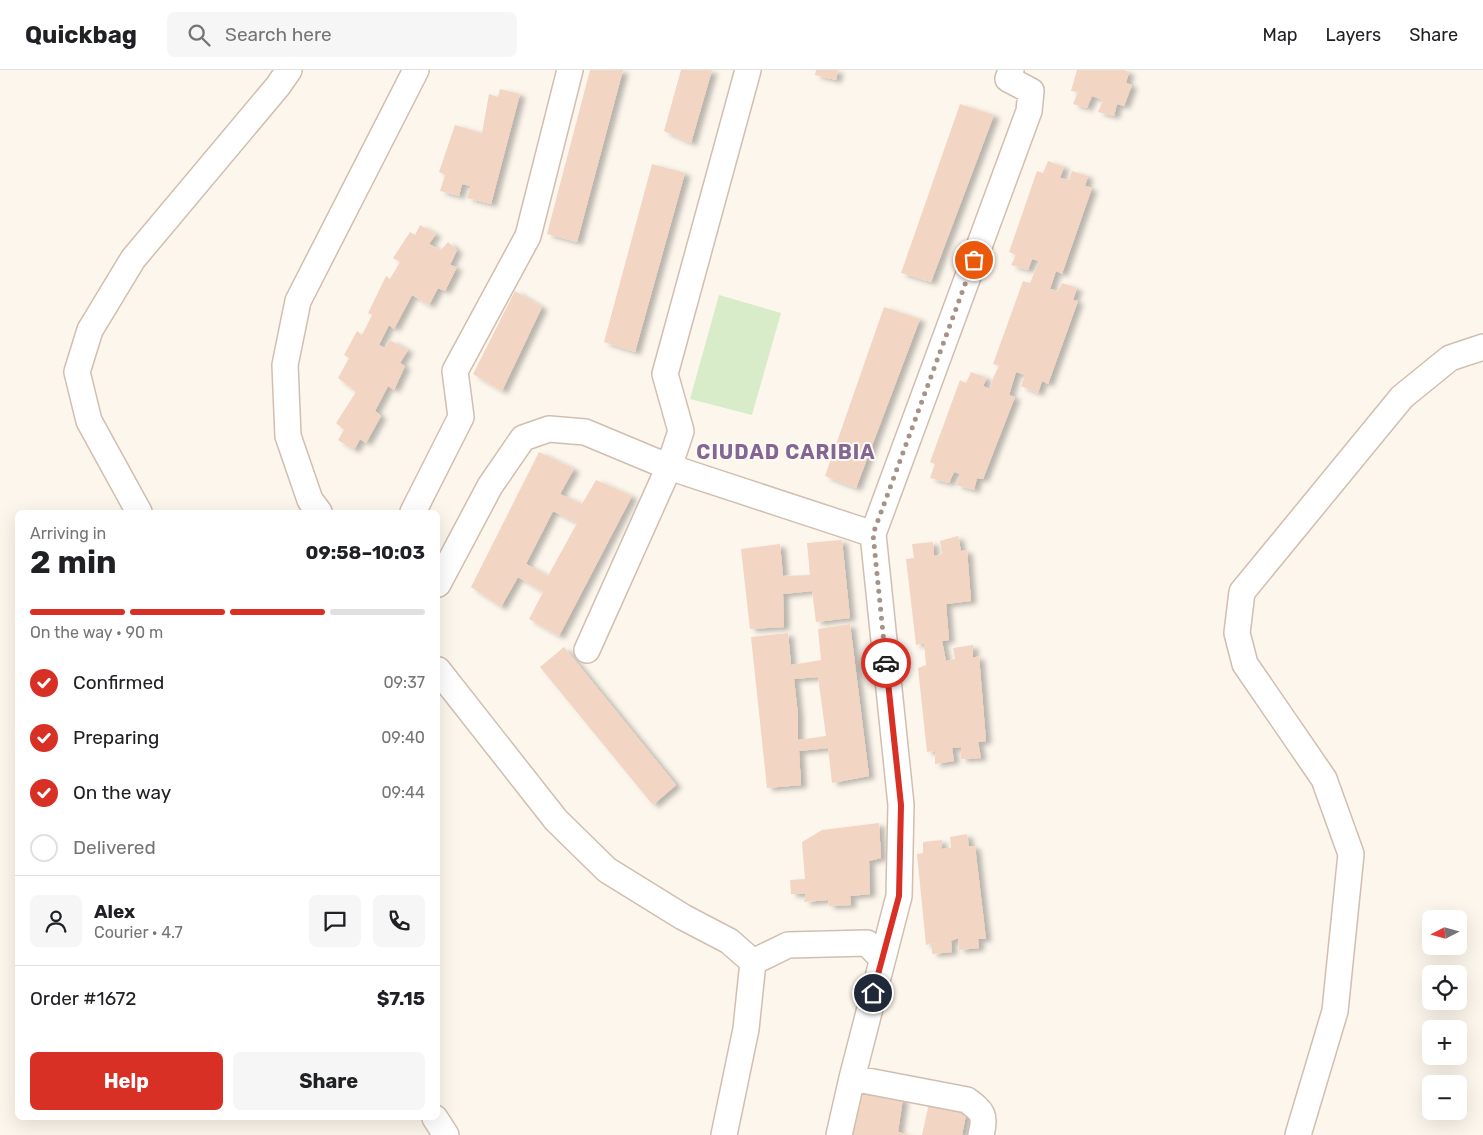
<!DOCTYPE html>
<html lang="en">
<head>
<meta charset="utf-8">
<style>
	:root { --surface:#fff; --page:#f6f6f6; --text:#202124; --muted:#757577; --line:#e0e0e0; --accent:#d93025 }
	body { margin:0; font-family:Rubik,sans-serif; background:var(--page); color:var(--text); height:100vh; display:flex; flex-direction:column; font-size:19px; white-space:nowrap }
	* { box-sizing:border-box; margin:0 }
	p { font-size:16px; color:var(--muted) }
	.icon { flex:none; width:28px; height:28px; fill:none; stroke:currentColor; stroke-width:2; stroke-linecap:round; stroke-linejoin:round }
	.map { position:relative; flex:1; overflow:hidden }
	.details { position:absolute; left:15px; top:440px; width:425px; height:610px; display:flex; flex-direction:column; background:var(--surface); border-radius:8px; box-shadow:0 5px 20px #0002 }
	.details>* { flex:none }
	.needle { width:32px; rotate:264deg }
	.tools { position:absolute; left:1422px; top:840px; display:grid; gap:10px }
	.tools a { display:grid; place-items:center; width:45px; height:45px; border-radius:8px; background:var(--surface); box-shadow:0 5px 20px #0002; font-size:25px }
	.pin { position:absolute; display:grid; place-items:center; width:42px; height:42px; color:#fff; margin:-21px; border:2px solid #fff; border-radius:50%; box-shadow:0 1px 5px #0007 }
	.courier { position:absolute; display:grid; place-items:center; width:50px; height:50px; margin:-25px; border:4px solid #d93025; border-radius:50%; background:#fff; color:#222; box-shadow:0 1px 6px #0007 }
	.summary em { font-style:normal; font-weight:700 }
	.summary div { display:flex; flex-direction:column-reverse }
	.summary { display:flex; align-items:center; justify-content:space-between; height:85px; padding:0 15px }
	h1 { font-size:32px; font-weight:700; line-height:38px }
	.bar { display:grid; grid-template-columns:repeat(4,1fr); gap:8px 5px; align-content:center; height:60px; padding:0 15px }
	.bar i { height:6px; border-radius:4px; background:var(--line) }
	.bar .active { background:var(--accent) }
	.bar p { grid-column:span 4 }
	.line { display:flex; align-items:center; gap:12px; padding:0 15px; border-top:1px solid var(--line) }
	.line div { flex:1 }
	.round { display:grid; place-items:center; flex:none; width:52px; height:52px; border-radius:8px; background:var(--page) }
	ol { padding:0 15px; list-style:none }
	li { display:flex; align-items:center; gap:15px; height:55px }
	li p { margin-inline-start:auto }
	li .icon { padding:5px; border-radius:50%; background:var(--accent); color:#fff; stroke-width:4 }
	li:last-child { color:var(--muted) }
	li i { width:28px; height:28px; border:2px solid var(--line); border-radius:50% }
	.button { display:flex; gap:10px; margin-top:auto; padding:10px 15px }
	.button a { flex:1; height:58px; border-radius:8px; background:var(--accent); color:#fff; font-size:20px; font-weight:700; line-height:58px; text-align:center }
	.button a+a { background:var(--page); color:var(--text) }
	header { display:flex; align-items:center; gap:30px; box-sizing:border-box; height:70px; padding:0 25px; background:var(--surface); border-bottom:1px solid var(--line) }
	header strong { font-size:24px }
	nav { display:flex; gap:28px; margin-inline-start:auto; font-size:18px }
	.search { width:350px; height:45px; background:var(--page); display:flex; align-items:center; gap:12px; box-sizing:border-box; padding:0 18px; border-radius:8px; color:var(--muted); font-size:19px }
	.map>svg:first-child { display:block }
	.green { fill:#d8ecc9 }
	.building { fill:#f3d5c3; fill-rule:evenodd; filter:url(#shadow) }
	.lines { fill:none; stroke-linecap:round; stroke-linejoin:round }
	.minor-casing { stroke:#d1beb0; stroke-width:28 }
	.minor { stroke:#fff; stroke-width:25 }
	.done { stroke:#a89285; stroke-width:5; stroke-dasharray:0 9 }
	.route { stroke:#d93025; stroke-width:6 }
	.labels { text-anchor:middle; stroke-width:4; stroke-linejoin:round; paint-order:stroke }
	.district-label { font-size:20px; font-weight:bold; letter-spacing:1px; fill:#846695; stroke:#fffaf3 }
</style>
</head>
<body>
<header>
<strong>Quickbag</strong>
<div class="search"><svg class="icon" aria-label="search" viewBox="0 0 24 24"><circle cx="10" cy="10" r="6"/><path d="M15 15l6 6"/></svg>Search here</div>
<nav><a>Map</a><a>Layers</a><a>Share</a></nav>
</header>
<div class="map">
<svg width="1483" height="1065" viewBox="0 0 1483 1065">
	<defs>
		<filter id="shadow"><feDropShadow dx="5.5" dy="3" stdDeviation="2.5" flood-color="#0004"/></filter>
	</defs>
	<rect width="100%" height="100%" fill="#fdf6ec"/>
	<path class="green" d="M719,225L781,243L752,345L690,329Z"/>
	<path class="building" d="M590,0H623L577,172L547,164Z
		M681,0H712L691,73L664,61Z
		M816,0H838L836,10L815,5Z
		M1077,0H1124L1129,2L1126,13L1132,15L1124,36L1117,34L1114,46L1098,42L1103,30L1092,26L1087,38L1073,34L1078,22L1071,21Z
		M500,19L520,24L491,134L467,128L471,116L462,114L459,126L440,121L445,105L439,102L455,55L482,63L489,24L498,27Z
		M960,34L994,45L931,212L901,203Z
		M1048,91L1064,97L1060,108L1069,110L1072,101L1088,106L1085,116L1092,118L1062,204L1056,201L1050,219L1058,221L1062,213L1077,218L1073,230L1078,231L1048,314L1042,311L1038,323L1021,316L1025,305L1016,302L1009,325L1015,327L983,409L977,408L974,420L956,415L960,404L954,402L949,413L930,408L935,394L930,392L960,310L966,313L971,302L987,308L983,316L990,319L993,308L999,296L993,294L1023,211L1030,213L1039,191L1032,189L1028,200L1011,195L1016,185L1009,182L1037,101L1043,103Z
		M652,94L685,103L635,282L604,272Z
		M420,155L436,164L429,174L441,180L448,172L457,180L450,195L457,197L445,221L438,218L429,235L412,225L394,259L389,255L379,275L385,278L390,270L408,280L400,293L405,296L394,320L388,316L375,341L381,346L366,373L360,369L354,380L338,370L344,360L336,353L356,322L338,308L349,288L344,285L357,261L362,265L372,245L368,243L386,206L390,209L400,192L393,188L410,162L415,165Z
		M515,221L542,237L502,321L473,304Z
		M884,237L920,249L856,418L825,406Z
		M539,382L574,399L560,424L582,434L596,410L632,426L559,566L529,549L543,522L518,507L501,537L471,517ZM553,441L577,453L548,506L526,494Z
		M958,466L961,481L967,480L971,531L946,534L949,570L942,571L946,591L955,589L953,578L973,575V588L979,586L986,671L978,672L981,688L961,689V677L952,678L954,691L935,694V681L927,682L918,598L926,595L924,573L916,575L906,489L914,488L912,474L933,472L934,486L942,484L940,471Z
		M842,470L850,548L816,552L812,521L783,524L784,557L750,559L741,479L780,474L783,506L810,505L807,473Z
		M850,554L869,706L832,713L828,678L799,681L801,715L767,718L751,567L788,563L791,595L821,590L818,559ZM818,607L826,666L798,670V645L794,609Z
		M564,577L676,715L653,735L540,597Z
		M879,753L881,788L869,791L870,824L850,826L851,835L829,836L828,830L804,832L806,824H791L790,810L805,809L802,772L822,760Z
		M967,764L969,776H975L986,869H978L979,878L959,880L958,868L951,871L952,882L932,884V873L926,875L917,784L923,783V772L942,770L941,779L951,778L950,767Z
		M862,1022L903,1028L898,1062L909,1065H852Z
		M929,1033L967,1040L962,1065H922Z"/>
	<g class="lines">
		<g class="minor-casing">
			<path id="minor" d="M139,442L89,351L77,302L90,260L133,189L278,16L289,0
				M319,442L310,430L288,366L285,295L298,231L416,0
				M413,442L461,347L455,301L528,166L570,0
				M438,514L490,416L523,368L549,359L585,362L669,397L873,464
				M587,580L669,397L681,361L665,304L748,0
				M438,600L556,750L607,800L683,847L729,871L753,892L746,959L724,1065
				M753,892L788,875L867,873L882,889
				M852,1008L967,1030C983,1042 986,1045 981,1065
				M435,1048L446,1065
				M839,1065L852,1008L899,826L901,735L873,464L1029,41L1031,21L1008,9L1011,0
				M1298,1065L1335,941L1351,784L1324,709L1245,594L1237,563L1242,522L1402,327L1450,288L1483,277"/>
		</g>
		<use href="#minor" class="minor"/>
	</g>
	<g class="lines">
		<path class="done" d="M886,593L873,464L974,190"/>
		<path class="route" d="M873,923L899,826L901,735L886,593"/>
	</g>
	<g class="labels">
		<g class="district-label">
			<text x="786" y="389">CIUDAD CARIBIA</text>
		</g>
	</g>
</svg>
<div class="tools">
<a><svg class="needle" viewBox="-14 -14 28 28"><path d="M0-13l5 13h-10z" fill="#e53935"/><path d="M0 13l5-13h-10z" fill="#757577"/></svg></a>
<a><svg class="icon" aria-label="locate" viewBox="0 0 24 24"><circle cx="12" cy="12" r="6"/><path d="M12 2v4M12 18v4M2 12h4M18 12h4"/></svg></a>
<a>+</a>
<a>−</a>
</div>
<div class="pin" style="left:974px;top:190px;background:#ea580c"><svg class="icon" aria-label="bag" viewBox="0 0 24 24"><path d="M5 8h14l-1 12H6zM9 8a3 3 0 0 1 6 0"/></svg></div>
<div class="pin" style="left:873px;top:923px;background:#1f2937"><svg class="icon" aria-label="home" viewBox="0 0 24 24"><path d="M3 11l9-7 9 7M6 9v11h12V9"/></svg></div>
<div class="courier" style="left:886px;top:593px"><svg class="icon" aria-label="car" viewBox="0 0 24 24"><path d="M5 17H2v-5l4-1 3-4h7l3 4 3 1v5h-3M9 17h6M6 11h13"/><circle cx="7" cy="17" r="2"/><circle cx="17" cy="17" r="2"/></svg></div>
<section class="details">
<div class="summary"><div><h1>2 min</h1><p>Arriving in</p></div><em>09:58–10:03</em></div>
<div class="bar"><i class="active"></i><i class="active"></i><i class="active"></i><i></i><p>On the way · 90 m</p></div>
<ol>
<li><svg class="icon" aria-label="check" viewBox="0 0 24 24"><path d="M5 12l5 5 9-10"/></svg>Confirmed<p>09:37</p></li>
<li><svg class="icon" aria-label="check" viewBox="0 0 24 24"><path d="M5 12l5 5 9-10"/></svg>Preparing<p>09:40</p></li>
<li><svg class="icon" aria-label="check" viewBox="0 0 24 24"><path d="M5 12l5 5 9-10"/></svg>On the way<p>09:44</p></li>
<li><i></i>Delivered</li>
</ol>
<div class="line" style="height:90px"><a class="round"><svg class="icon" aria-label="person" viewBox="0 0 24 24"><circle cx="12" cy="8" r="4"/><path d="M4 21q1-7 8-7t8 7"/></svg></a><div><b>Alex</b><p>Courier · 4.7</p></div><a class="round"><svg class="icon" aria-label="chat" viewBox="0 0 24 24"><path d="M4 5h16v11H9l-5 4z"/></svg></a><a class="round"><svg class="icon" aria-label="phone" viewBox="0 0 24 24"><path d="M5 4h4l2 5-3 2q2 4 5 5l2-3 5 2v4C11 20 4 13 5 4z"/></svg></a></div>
<div class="line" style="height:65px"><div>Order #1672</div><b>$7.15</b></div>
<div class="button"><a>Help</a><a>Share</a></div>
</section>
</div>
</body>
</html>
